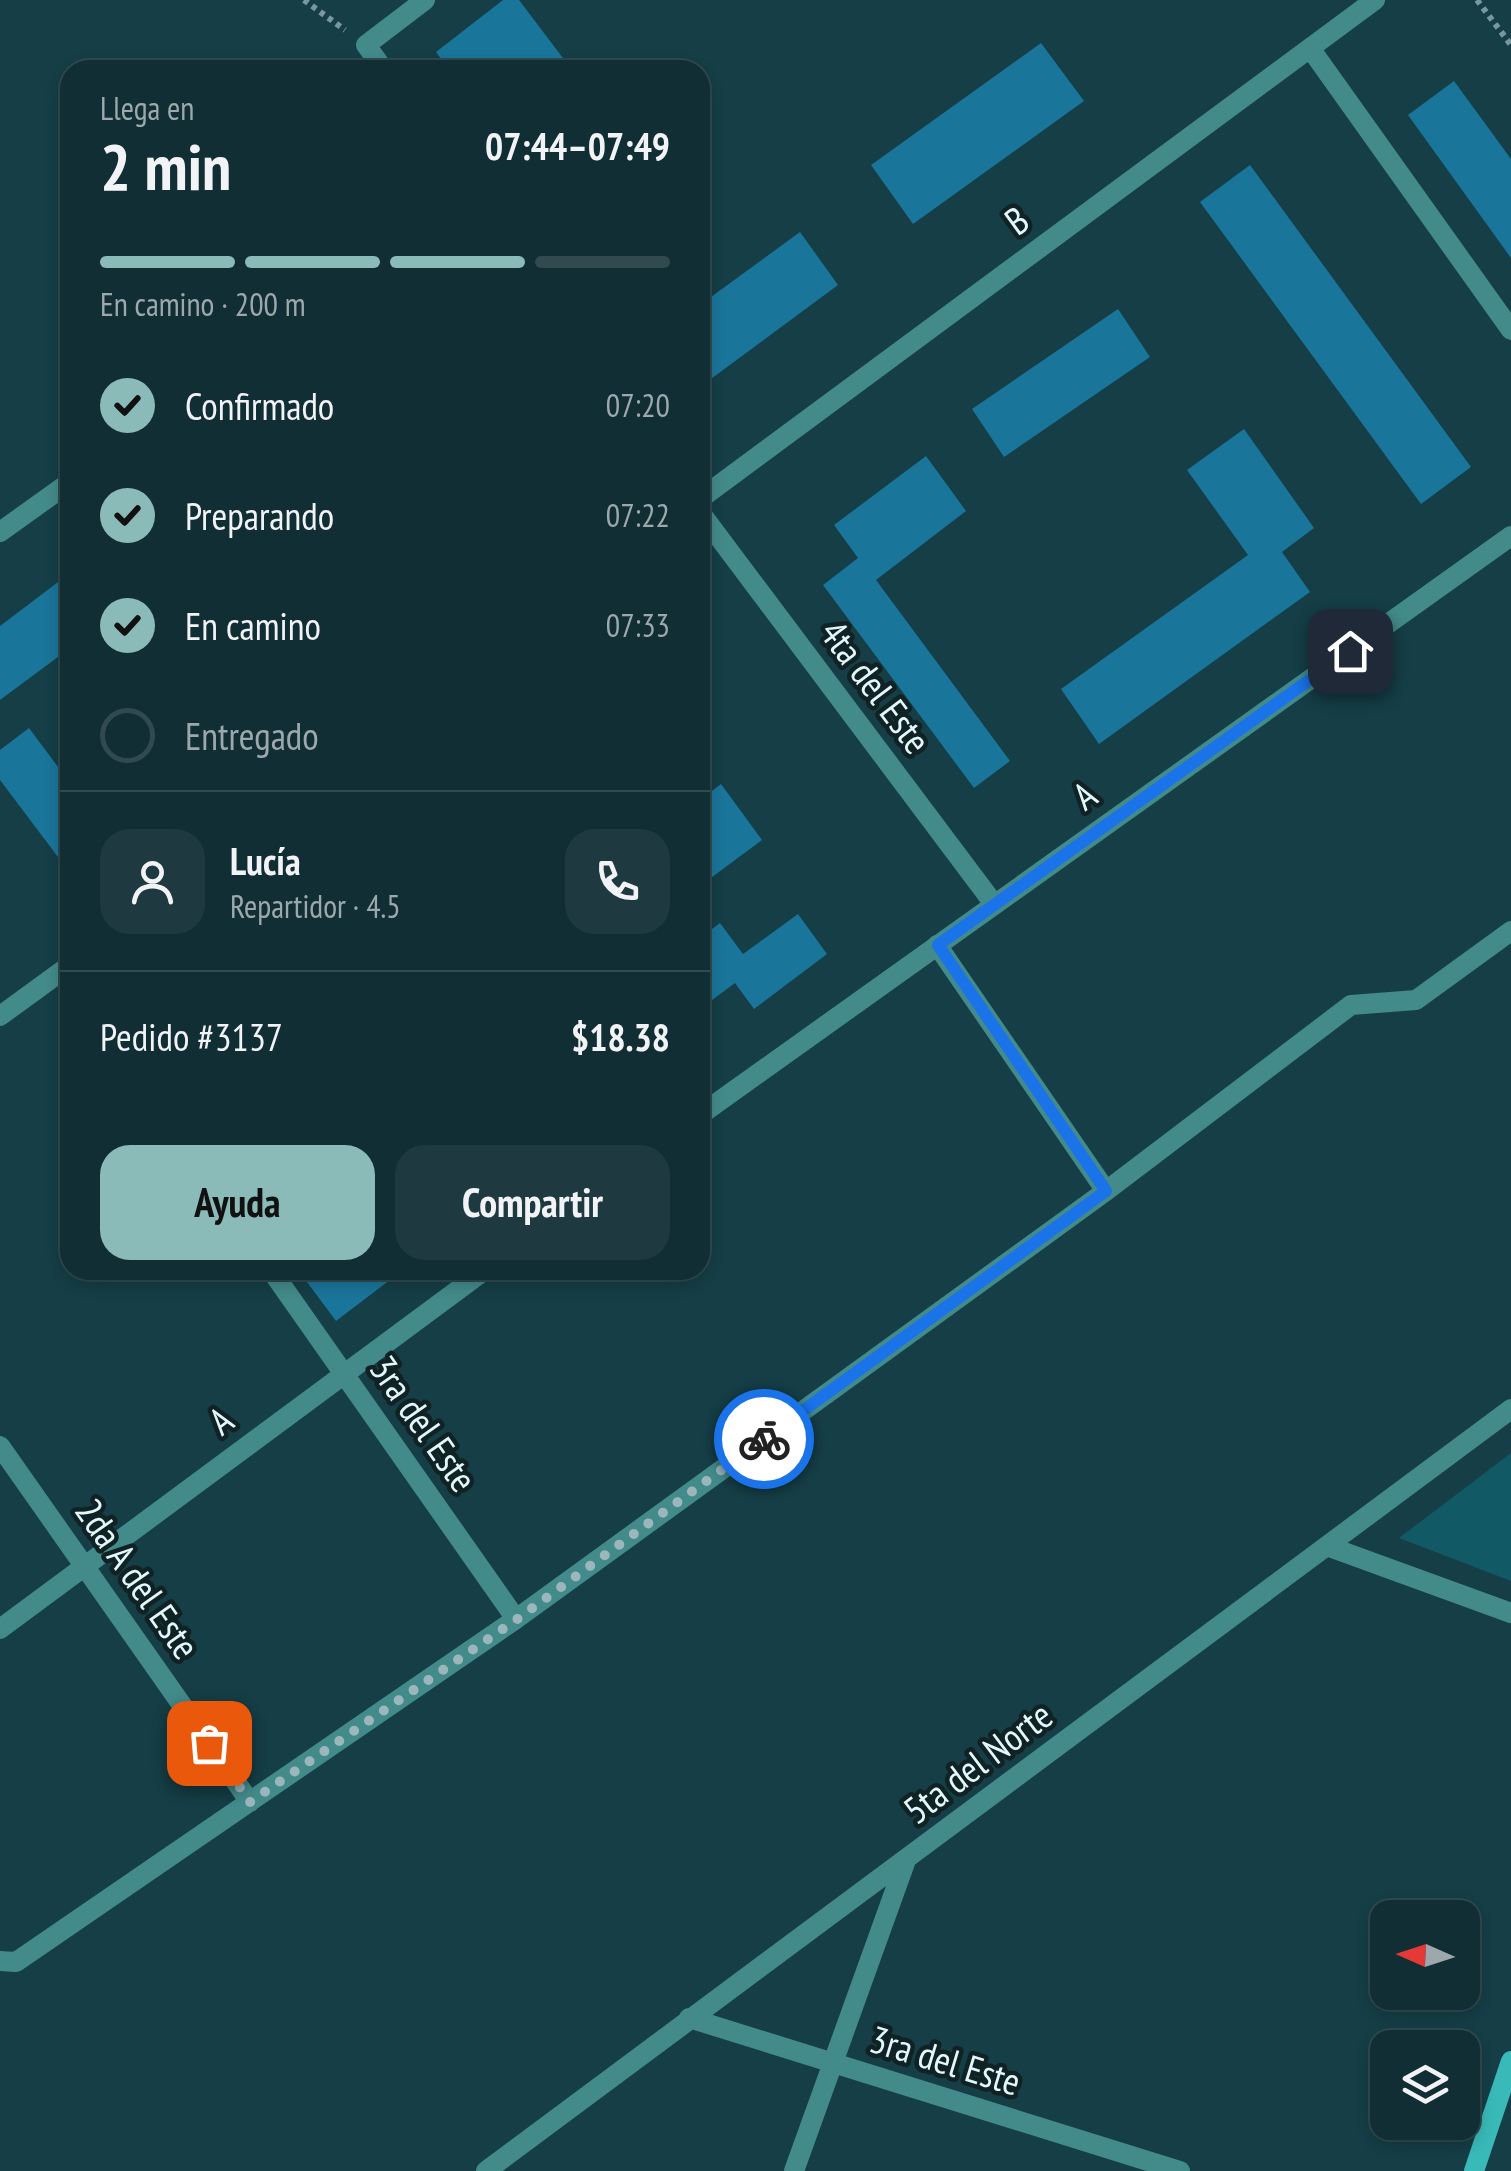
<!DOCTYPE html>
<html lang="es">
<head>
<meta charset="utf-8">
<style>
	:root { --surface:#102e34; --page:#1e3a40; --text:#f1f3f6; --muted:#9ca8ac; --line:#304a4f; --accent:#8bbbb9 }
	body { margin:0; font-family:"PT Sans Narrow",sans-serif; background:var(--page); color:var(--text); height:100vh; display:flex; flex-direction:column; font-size:38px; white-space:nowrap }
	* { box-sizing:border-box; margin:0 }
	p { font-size:32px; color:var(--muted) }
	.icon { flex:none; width:55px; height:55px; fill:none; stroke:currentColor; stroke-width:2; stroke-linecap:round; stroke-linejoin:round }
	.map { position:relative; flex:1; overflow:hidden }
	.panel { position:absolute; left:60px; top:60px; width:650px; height:1220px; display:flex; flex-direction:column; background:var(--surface); border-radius:30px; box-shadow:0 5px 15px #0003,0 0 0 2px var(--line) }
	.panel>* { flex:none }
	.needle { width:65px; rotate:273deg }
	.controls { position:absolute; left:1370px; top:1900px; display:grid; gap:20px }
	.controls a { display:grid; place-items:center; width:110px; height:110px; border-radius:20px; background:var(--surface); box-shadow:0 5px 15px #0003,0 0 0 2px var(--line); font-size:50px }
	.pin { position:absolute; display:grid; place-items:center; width:85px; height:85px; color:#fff; margin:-42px; border-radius:20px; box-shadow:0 5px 15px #0006 }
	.courier { position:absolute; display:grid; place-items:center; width:100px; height:100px; margin:-50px; border:8px solid #1a73e8; border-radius:50%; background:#fff; color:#222; box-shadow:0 2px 12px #0007 }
	.headline em { font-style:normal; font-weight:800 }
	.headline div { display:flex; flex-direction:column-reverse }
	.headline { display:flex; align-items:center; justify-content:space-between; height:170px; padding:0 40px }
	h1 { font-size:65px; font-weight:800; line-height:75px }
	.bar { display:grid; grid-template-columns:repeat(4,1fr); gap:15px 10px; align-content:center; height:120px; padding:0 40px }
	.bar i { height:12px; border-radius:8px; background:var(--line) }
	.bar .current { background:var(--accent) }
	.bar p { grid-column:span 4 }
	.line { display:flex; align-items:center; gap:25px; padding:0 40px; border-top:2px solid var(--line) }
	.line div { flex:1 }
	.round { display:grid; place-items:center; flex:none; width:105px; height:105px; border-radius:30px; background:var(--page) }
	ol { padding:0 40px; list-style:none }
	li { display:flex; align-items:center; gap:30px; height:110px }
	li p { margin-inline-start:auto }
	li .icon { padding:10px; border-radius:50%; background:var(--accent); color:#111; stroke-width:4 }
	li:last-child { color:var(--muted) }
	li i { width:55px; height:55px; border:5px solid var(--line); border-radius:50% }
	.cta { display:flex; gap:20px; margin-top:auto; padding:20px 40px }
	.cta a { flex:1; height:115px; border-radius:30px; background:var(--accent); color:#111; font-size:40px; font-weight:800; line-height:115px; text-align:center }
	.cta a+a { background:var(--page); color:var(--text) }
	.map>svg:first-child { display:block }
	.green { fill:#125966 }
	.building { fill:#1a759a }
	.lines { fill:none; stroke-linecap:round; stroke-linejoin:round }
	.path { stroke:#78989e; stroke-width:6; stroke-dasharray:5 5; stroke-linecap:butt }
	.street { stroke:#438a8a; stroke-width:20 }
	.secondary { stroke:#39b9b8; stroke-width:20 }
	.done { stroke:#9bb7bd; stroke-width:10; stroke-dasharray:0 18 }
	.route { stroke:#1a73e8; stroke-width:12 }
	.labels { text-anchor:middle; stroke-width:9; stroke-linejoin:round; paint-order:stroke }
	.street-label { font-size:38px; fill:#e3f8fd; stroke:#112225 }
</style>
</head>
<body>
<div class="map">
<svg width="1511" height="2171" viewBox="0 0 1511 2171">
	<rect width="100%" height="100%" fill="#153e46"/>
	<path class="green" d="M1511,1453V1581L1399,1538Z"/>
	<path class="building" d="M503,0H519L572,70H449L436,52Z
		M1041,43L1084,101L913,224L871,165Z
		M1454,81L1511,159V258L1408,115Z
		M1250,165L1471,467L1421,504L1200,202Z
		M800,232L838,285L700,387V305Z
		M1118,309L1150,357L1004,457L972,409Z
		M1244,429L1314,528L1282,552L1310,592L1099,744L1061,689L1248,555L1187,470Z
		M926,456L966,511L876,580L1010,761L974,788L823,585L858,558L834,525Z
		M70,573V648L0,700V626Z
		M29,728L70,783V873L0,780V750Z
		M721,784L762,840L700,886V800Z
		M798,914L827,954L754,1009L735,983L700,1009V938L720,923L743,954Z
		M298,1270H403L336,1321Z"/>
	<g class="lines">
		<path class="path" d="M304,0L345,30
			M1477,0L1511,45"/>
		<path class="street" d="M1310,48L1511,330
			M384,70L366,45L425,0
			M700,499L1375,0
			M700,512L994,904
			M0,532L70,482
			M937,945L1106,1191
			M0,1016L70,965
			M700,1115L1511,536
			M271,1270L516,1619
			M0,1446L250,1802
			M1327,1546L1511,1613
			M0,1629L485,1270
			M0,1961L16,1962L516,1619L1106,1191L1351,1005L1416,1000L1511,931
			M689,2018L1180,2171
			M486,2171L1511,1409
			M794,2171L906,1860"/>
		<path class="secondary" d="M1474,2171L1511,2061"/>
	</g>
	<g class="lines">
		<path class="done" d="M209,1743L250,1802L516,1620L764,1439"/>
		<path class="route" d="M764,1439L1106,1191L938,945L1350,651"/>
	</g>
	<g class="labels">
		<g class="street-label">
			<text transform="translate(1017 221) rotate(-36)" y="13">B</text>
			<text transform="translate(875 687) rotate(53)" y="13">4ta del Este</text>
			<text transform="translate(1085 796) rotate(-35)" y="13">A</text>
			<text transform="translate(221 1421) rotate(-37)" y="13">A</text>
			<text transform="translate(423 1424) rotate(55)" y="13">3ra del Este</text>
			<text transform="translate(137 1579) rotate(55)" y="13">2da A del Este</text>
			<text transform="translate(978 1763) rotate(-37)" y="13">5ta del Norte</text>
			<text transform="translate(945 2061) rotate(17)" y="13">3ra del Este</text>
		</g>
	</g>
</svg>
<div class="controls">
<a><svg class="needle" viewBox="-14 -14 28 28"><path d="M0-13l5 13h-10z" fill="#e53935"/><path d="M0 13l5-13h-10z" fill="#9ca8ac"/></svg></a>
<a><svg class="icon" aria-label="layers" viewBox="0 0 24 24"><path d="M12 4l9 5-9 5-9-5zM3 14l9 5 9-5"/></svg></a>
</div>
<div class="pin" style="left:209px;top:1743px;background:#ea580c"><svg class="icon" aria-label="bag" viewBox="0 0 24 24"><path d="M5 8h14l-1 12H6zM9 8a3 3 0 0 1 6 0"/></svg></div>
<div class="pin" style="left:1350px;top:651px;background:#1f2937"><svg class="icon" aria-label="home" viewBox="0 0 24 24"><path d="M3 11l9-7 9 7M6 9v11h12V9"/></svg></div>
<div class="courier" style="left:764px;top:1439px"><svg class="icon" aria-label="bike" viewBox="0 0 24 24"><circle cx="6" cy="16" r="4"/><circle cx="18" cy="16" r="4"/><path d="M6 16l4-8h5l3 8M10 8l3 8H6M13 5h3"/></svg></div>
<section class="panel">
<div class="headline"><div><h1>2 min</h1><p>Llega en</p></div><em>07:44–07:49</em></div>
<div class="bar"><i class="current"></i><i class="current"></i><i class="current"></i><i></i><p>En camino · 200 m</p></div>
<ol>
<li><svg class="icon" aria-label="check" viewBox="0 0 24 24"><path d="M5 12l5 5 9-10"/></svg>Confirmado<p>07:20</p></li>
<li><svg class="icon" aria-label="check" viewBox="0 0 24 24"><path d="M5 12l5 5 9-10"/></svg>Preparando<p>07:22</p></li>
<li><svg class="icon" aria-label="check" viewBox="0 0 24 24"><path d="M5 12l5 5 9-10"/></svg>En camino<p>07:33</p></li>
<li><i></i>Entregado</li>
</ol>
<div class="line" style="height:180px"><a class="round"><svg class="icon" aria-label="person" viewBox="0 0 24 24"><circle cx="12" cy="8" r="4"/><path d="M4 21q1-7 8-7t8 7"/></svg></a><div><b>Lucía</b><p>Repartidor · 4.5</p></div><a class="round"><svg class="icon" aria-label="phone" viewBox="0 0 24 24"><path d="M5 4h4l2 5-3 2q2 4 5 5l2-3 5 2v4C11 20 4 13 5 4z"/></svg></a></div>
<div class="line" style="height:130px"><div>Pedido #3137</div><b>$18.38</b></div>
<div class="cta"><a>Ayuda</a><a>Compartir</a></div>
</section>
</div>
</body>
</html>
